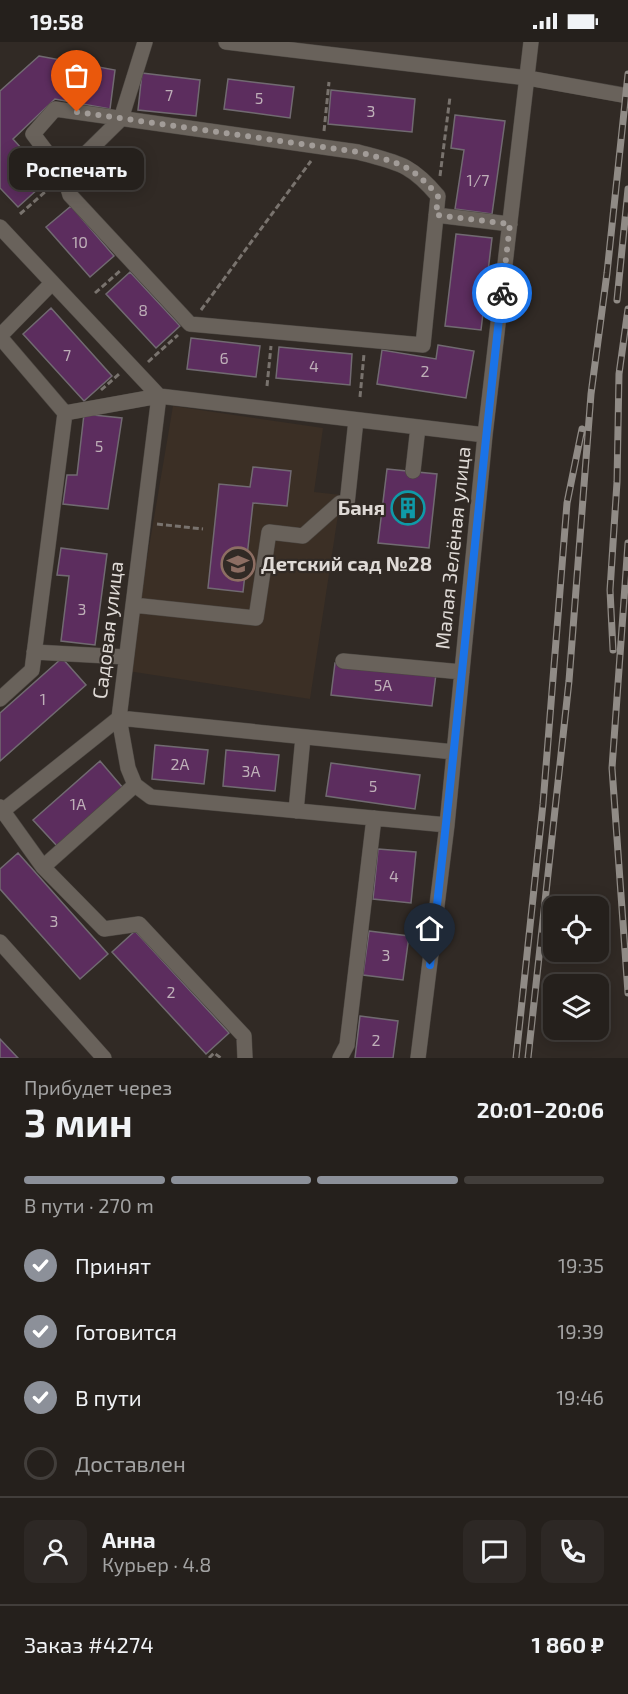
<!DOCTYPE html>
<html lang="ru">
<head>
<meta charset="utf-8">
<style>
	:root { --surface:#25201c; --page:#2d2825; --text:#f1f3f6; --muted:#a3a3a3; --line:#423e3b; --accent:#8c9099 }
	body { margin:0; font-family:"Exo 2",sans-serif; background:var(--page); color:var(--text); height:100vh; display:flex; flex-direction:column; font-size:22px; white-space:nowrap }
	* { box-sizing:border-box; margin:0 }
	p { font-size:20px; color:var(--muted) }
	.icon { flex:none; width:33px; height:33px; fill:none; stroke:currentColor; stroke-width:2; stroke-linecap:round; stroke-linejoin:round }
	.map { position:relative; height:1016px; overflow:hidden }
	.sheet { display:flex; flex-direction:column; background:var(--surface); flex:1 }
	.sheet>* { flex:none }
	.fabs { position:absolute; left:543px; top:854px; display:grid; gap:12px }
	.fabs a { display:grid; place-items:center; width:66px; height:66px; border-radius:12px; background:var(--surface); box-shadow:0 3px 15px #0003,0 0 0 2px var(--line); font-size:30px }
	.pin { position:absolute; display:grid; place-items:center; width:51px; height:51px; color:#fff; margin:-62px -26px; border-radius:50% 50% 50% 0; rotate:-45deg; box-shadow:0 0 6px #0007 }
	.pin .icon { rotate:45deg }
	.courier { position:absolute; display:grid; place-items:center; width:60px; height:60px; margin:-30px; border:4px solid #1a73e8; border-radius:50%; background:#fff; color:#222; box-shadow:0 2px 8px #0007 }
	.bubble { position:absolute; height:42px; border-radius:12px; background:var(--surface); box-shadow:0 3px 15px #0003,0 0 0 2px var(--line); font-size:20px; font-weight:700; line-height:42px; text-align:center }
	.summary em { font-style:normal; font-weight:700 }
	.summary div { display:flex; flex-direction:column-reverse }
	.summary { display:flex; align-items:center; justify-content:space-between; height:102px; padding:0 24px }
	h1 { font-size:39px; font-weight:700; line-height:45px }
	.bar { display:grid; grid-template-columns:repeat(4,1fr); gap:9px 6px; align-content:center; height:72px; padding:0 24px }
	.bar i { height:8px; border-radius:4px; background:var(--line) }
	.bar .selected { background:var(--accent) }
	.bar p { grid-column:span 4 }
	.line { display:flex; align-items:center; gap:15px; padding:0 24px; border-top:2px solid var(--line) }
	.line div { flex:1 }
	.round { display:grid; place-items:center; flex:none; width:63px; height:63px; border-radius:12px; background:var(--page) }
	ol { padding:0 24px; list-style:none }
	li { display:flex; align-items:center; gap:18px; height:66px }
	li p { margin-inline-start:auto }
	li .icon { padding:6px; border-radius:50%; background:var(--accent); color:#fff; stroke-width:4 }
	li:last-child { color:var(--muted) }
	li i { width:33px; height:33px; border:3px solid var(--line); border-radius:50% }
	.status { display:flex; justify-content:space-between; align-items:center; height:42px; padding:0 30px; background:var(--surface); direction:ltr }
	.status svg { height:16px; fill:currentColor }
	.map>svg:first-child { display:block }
	.built { fill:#3b2f25 }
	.building { fill:#5c2d5e; stroke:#716a71; stroke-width:1.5 }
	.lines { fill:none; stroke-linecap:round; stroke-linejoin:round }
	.minor-casing { stroke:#4c4742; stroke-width:16 }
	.path { stroke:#79736e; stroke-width:3; stroke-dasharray:6 3; stroke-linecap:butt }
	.minor { stroke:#69625b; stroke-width:15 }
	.rail-casing { stroke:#908b86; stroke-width:7 }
	.rail { stroke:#312a25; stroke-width:4.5; stroke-dasharray:14; stroke-linecap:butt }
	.done { stroke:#a29c98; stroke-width:6; stroke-dasharray:0 10.8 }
	.route { stroke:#1a73e8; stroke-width:8 }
	.labels { text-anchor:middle; stroke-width:4.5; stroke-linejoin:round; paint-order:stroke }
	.number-label { font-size:16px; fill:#beafb8 }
	.poi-label { font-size:20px; font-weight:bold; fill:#dfdad6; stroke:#312a25; text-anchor:end }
	.street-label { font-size:20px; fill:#dfdad6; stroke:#312a25 }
</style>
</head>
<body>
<div class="status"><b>19:58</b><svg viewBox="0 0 49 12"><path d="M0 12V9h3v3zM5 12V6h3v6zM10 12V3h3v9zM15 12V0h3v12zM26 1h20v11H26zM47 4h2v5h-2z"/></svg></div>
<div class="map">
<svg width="628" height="1016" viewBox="0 0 628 1016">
	<rect width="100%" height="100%" fill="#312a25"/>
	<path class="built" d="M173,364L323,386L314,450L341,453L310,657L128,629Z"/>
	<path class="building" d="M39,14L115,28L110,67L55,57L13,97L49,137L18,165L0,146V49Z
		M142,31L200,38L196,74L138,68Z
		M228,37L294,45L290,76L224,67Z
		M331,48L415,57L412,90L328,82Z
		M455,73L505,79L492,172L455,167L464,108L451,106Z
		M71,164L114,214L90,235L46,185Z
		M456,192L492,196L481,288L445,284Z
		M130,230L180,284L156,306L106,252Z
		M51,266L112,334L84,359L23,292Z
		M191,296L260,304L256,335L187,327Z
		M438,303L474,309L466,356L377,342L382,308L436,317Z
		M279,305L352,312L350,343L276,336Z
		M84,372L122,376L108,467L63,462L67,433H77Z
		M253,425L291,429L287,464L253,461L243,550L208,546L219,442L250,445Z
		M387,427L437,432L429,506L378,501Z
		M61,506L107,512L95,603L61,599L69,534L57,533Z
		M62,616L86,643L0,719V671Z
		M335,621L436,632L432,664L331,653Z
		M155,703L208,708L204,742L152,737Z
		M226,708L279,713L275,749L223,744Z
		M100,719L123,746L57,804L33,778Z
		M331,721L420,733L415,767L326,754Z
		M378,807L416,810L411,861L373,857Z
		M18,811L108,912L80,937L0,847V827Z
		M135,889L229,991L206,1012L112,910Z
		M369,889L409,894L403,938L363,933Z
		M360,974L398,979L393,1016H355Z
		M0,997L18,1016H0Z"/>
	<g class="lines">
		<g class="minor-casing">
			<path id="minor" d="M226,0L528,36L628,54
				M55,67L358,110C398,121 410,121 438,154L423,303L190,282L70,153L64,133L33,92Z
				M64,133L121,77L145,0
				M436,173L510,182
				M0,185L159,354L119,676L0,771
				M0,294L52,241
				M0,295L65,371L32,628L0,657
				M65,371L159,354L485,393
				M413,429L418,385
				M133,563L256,576L269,490L303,494L340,461L347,462L356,378
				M34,610L126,615
				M343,619L462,630
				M0,765L43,825L104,887L139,882L244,994L245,1016
				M296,769L303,695
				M447,783L151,755L135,743L128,726L119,676L454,710
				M43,825L135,743
				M0,900L104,1016
				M340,1016L347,1003L374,776
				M418,1016L447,783L485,393L531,0"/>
		</g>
		<path class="path" d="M324,89L329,40
			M440,134L450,55
			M20,172L53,143
			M95,251L121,228
			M201,268L311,119
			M148,320L178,293
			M267,344L271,304
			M101,348L119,332
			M360,355L364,312
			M157,482L203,487
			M209,1016L214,1011L221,1016"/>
		<use href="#minor" class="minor"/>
		<g class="rail-casing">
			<path id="rail" d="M617,258L628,147
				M628,501L612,726L628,951
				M613,608L610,548L617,440L619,332L628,267
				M516,1016L543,762L567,461L582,387
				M528,1016L569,639L591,352L607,231L628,32"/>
		</g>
		<use href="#rail" class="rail"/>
	</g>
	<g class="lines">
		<path class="done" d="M77,70L358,110C398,121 410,121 438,154L436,173L510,182L502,251"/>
		<path class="route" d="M430,923C457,699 476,475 502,251"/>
	</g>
	<defs>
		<g id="building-ring" transform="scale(1.725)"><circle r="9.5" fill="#312a25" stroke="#0f9aa8" stroke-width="1.5"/><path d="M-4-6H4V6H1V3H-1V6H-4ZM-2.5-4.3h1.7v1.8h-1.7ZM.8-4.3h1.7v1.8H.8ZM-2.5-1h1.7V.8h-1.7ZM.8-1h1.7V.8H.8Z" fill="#0f9aa8"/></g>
		<g id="school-ring" transform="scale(1.725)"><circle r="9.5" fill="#312a25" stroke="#8d6e63" stroke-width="1.5"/><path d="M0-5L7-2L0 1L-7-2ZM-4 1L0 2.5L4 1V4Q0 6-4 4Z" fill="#8d6e63"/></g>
	</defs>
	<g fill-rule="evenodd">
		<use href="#building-ring" x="408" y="466"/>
		<use href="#school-ring" x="238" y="522"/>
	</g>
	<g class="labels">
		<g class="number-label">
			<text x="169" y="59">7</text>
			<text x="259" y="62">5</text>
			<text x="371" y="75">3</text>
			<text x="478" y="144">1/7</text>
			<text x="80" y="206">10</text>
			<text x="143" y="274">8</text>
			<text x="67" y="319">7</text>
			<text x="224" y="322">6</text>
			<text x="314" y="330">4</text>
			<text x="425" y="335">2</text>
			<text x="99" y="410">5</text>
			<text x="82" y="573">3</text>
			<text x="383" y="649">5А</text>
			<text x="43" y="663">1</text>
			<text x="180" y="728">2А</text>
			<text x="251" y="735">3А</text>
			<text x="373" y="750">5</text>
			<text x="78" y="768">1А</text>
			<text x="394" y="840">4</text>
			<text x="54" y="885">3</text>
			<text x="386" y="919">3</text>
			<text x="171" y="956">2</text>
			<text x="376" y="1004">2</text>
		</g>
		<g class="poi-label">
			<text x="385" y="473">Баня</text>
			<text x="261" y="529" text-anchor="start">Детский сад №28</text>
		</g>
		<g class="street-label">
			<text transform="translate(453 506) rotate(-84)" y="7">Малая Зелёная улица</text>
			<text transform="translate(108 588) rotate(-83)" y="7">Садовая улица</text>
		</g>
	</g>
</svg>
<div class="fabs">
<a><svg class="icon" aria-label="locate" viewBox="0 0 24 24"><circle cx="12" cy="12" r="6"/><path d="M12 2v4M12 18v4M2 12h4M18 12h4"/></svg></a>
<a><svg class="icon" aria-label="layers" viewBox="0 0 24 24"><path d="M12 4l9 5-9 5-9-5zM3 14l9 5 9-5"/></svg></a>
</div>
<div class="pin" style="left:77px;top:70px;background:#ea580c"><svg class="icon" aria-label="bag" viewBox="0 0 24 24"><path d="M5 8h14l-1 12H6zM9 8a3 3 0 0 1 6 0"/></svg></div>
<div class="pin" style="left:430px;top:923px;background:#1f2937"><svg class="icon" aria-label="home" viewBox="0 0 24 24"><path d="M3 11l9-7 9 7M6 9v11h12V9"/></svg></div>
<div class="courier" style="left:502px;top:251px"><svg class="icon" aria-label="bike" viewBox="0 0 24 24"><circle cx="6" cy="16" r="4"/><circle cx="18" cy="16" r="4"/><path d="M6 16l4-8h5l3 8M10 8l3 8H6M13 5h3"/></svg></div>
<div class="bubble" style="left:9px;top:106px;width:135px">Роспечать</div>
</div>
<section class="sheet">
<div class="summary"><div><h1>3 мин</h1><p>Прибудет через</p></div><em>20:01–20:06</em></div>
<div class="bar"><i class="selected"></i><i class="selected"></i><i class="selected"></i><i></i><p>В пути · 270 m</p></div>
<ol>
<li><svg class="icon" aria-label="check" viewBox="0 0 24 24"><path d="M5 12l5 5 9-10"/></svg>Принят<p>19:35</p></li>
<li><svg class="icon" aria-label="check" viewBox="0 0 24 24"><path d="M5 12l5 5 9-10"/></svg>Готовится<p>19:39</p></li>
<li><svg class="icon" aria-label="check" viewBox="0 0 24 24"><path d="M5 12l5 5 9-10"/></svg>В пути<p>19:46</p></li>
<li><i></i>Доставлен</li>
</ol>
<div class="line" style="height:108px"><a class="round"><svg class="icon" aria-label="person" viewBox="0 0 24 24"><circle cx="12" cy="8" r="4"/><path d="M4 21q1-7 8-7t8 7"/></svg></a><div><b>Анна</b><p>Курьер · 4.8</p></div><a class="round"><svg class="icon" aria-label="chat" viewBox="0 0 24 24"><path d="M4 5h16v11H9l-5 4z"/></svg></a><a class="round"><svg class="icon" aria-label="phone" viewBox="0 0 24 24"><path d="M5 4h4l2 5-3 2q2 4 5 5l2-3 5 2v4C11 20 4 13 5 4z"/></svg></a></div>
<div class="line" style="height:78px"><div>Заказ #4274</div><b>1 860 ₽</b></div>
</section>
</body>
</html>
